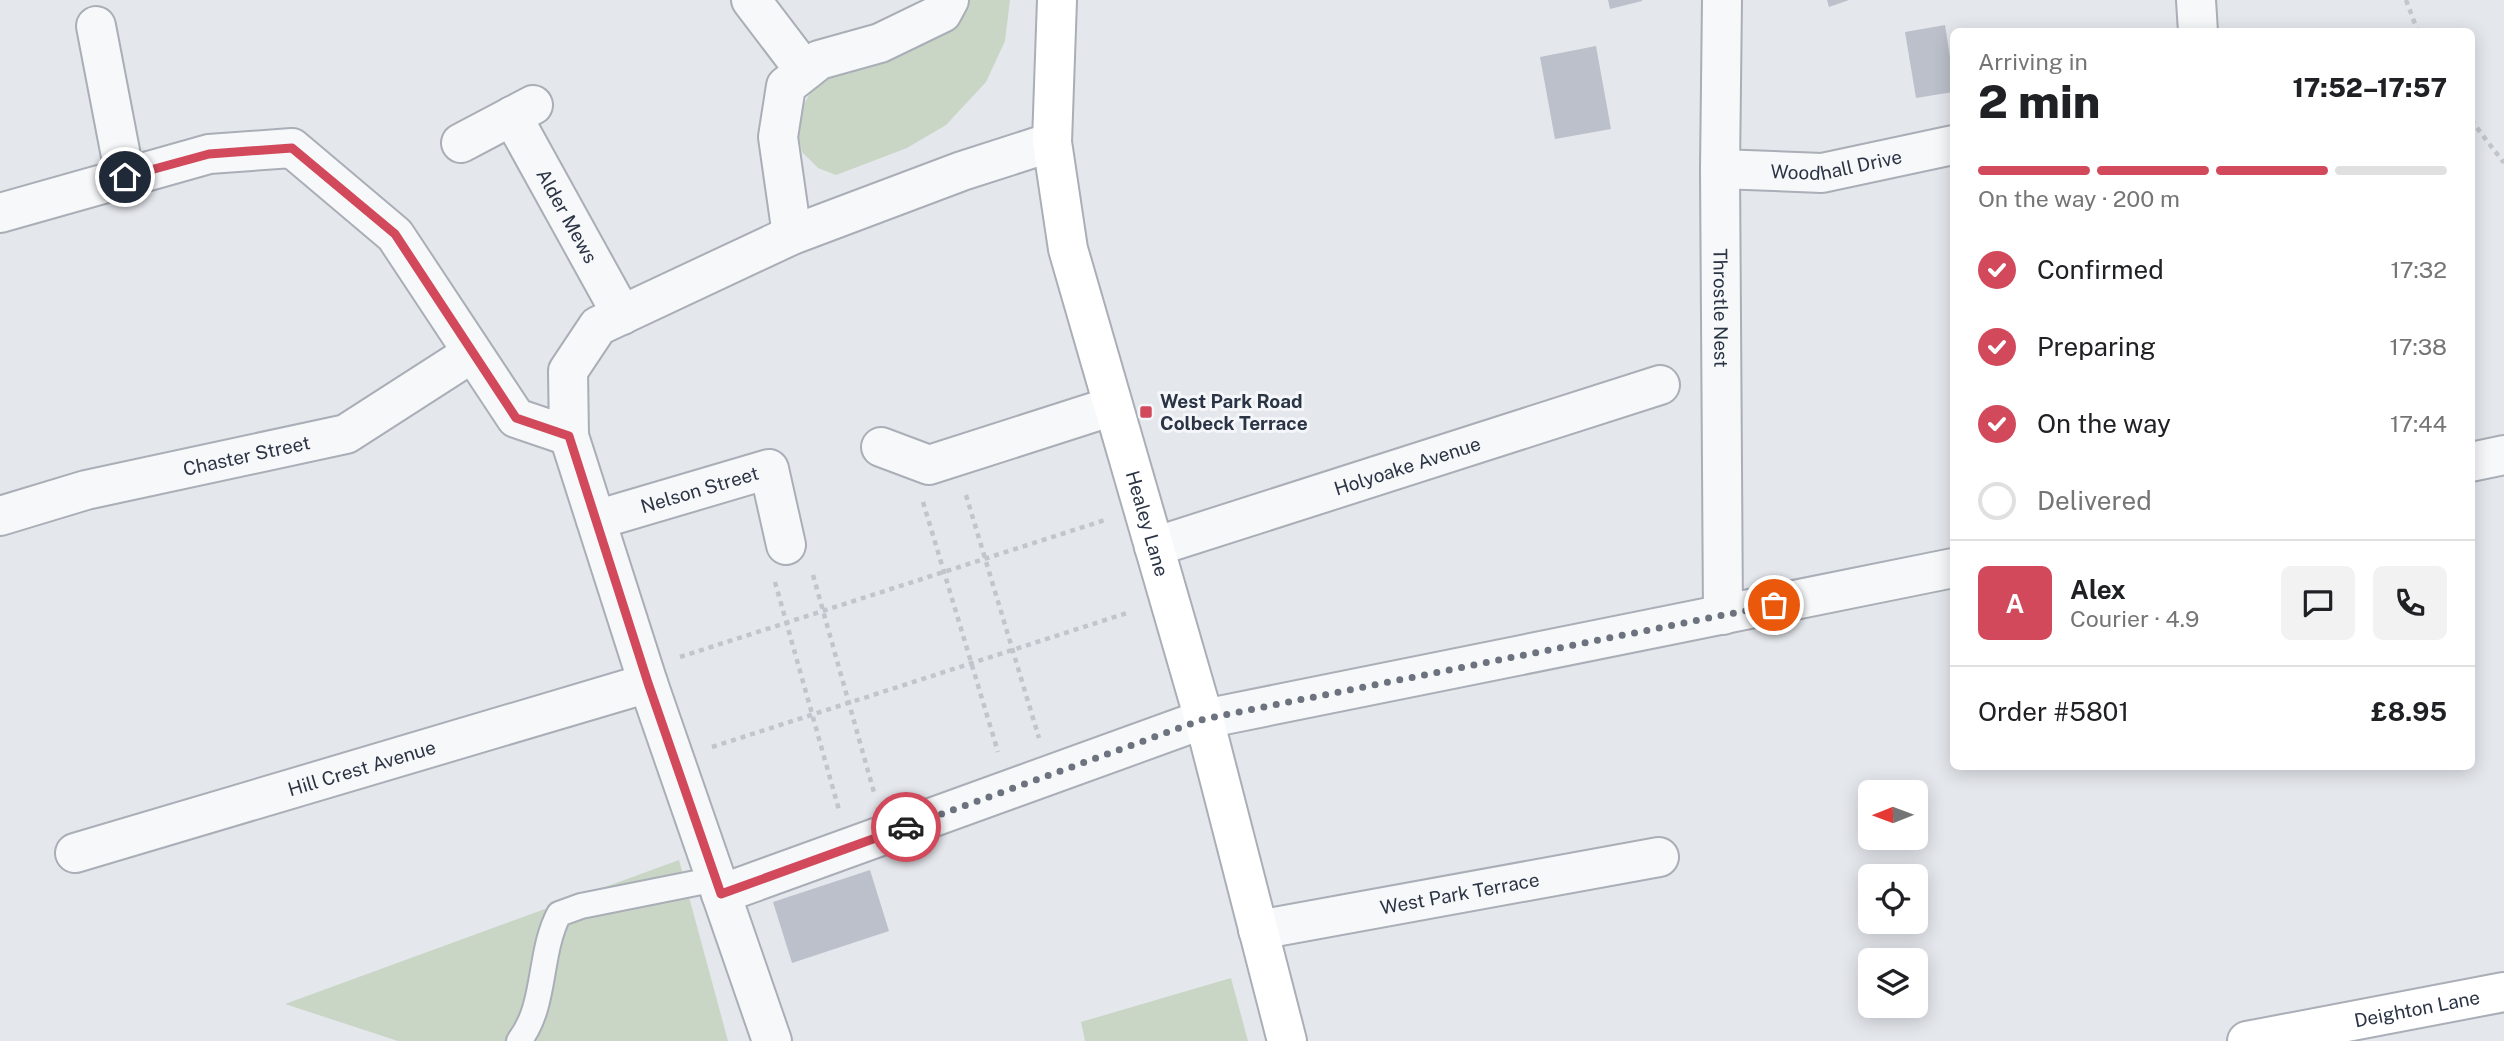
<!DOCTYPE html>
<html lang="en">
<head>
<meta charset="utf-8">
<style>
	:root { --surface:#fff; --page:#f2f2f2; --text:#202124; --muted:#757577; --line:#e0e0e0; --accent:#d1495b }
	body { margin:0; font-family:"Public Sans",sans-serif; background:var(--page); color:var(--text); height:100vh; display:flex; flex-direction:column; font-size:26px; white-space:nowrap }
	* { box-sizing:border-box; margin:0 }
	p { font-size:23px; color:var(--muted) }
	.icon { flex:none; width:38px; height:38px; fill:none; stroke:currentColor; stroke-width:2; stroke-linecap:round; stroke-linejoin:round }
	.map { position:relative; flex:1; overflow:hidden }
	.panel { position:absolute; left:1950px; top:28px; width:525px; height:742px; display:flex; flex-direction:column; background:var(--surface); border-radius:10px; box-shadow:0 4px 18px #0003 }
	.panel>* { flex:none }
	.needle { width:46px; rotate:269deg }
	.fabs { position:absolute; left:1858px; top:780px; display:grid; gap:14px }
	.fabs a { display:grid; place-items:center; width:70px; height:70px; border-radius:10px; background:var(--surface); box-shadow:0 4px 18px #0003; font-size:35px }
	.pin { position:absolute; display:grid; place-items:center; width:60px; height:60px; color:#fff; margin:-30px; border:4px solid #fff; border-radius:50%; box-shadow:0 2px 7px #0007 }
	.courier { position:absolute; display:grid; place-items:center; width:70px; height:70px; margin:-35px; border:5px solid #d1495b; border-radius:50%; background:#fff; color:#222; box-shadow:0 2px 9px #0007 }
	.head em { font-style:normal; font-weight:800 }
	.head div { display:flex; flex-direction:column-reverse }
	.head { display:flex; align-items:center; justify-content:space-between; height:119px; padding:0 28px }
	h1 { font-size:46px; font-weight:800; line-height:52px }
	.bar { display:grid; grid-template-columns:repeat(4,1fr); gap:10px 7px; align-content:center; height:84px; padding:0 28px }
	.bar i { height:9px; border-radius:5px; background:var(--line) }
	.bar .current { background:var(--accent) }
	.bar p { grid-column:span 4 }
	.line { display:flex; align-items:center; gap:18px; padding:0 28px; border-top:2px solid var(--line) }
	.line div { flex:1 }
	.round { display:grid; place-items:center; flex:none; width:74px; height:74px; border-radius:10px; background:var(--page) }
	ol { padding:0 28px; list-style:none }
	li { display:flex; align-items:center; gap:21px; height:77px }
	li p { margin-inline-start:auto }
	li .icon { padding:7px; border-radius:50%; background:var(--accent); color:#fff; stroke-width:4 }
	li:last-child { color:var(--muted) }
	li i { width:38px; height:38px; border:4px solid var(--line); border-radius:50% }
	.map>svg:first-child { display:block }
	.green { fill:#c9d6c5 }
	.building { fill:#bbc0ca }
	.lines { fill:none; stroke-linecap:round; stroke-linejoin:round }
	.lane-casing { stroke:#a9aeb7; stroke-width:28 }
	.street-casing { stroke:#a9aeb7; stroke-width:42 }
	.secondary-casing { stroke:#a9aeb7; stroke-width:42 }
	.path { stroke:#c2c5cb; stroke-width:4.5; stroke-dasharray:5 5; stroke-linecap:butt }
	.lane { stroke:#f7f8fa; stroke-width:24 }
	.street { stroke:#f7f8fa; stroke-width:38 }
	.secondary { stroke:#fff; stroke-width:38 }
	.done { stroke:#6c737f; stroke-width:7; stroke-dasharray:0 12.6 }
	.route { stroke:#d1495b; stroke-width:9 }
	.poi-dot { fill:#d1495b; stroke:#f4f6f9; stroke-width:2.5 }
	.labels { text-anchor:middle; stroke-width:6; stroke-linejoin:round; paint-order:stroke }
	.street-label { font-size:19px; fill:#2b3445; stroke:#f4f6f9 }
	.poi-label { font-size:19px; font-weight:bold; fill:#2b3445; stroke:#f4f6f9; text-anchor:start }
</style>
</head>
<body>
<div class="map">
<svg width="2504" height="1041" viewBox="0 0 2504 1041">
	<rect width="100%" height="100%" fill="#e4e7ec"/>
	<path class="green" d="M965,0H1010L1005,41L986,82L946,125L907,148L836,175L818,168L802,152L798,132L801,110L810,93L824,78L918,47L950,22Z
		M679,860L728,1041H398L285,1004Z
		M1231,978L1248,1041H1085L1081,1022Z"/>
	<path class="building" d="M1608,0H1642V1L1610,9Z
		M1827,0H1849L1829,7Z
		M1945,25L1953,77V92L1916,98L1905,32Z
		M1596,46L1611,129L1555,139L1540,57Z
		M870,870L889,931L792,963L773,902Z"/>
	<g class="lines">
		<g class="lane-casing">
			<path id="lane" d="M519,1041C547,1005 538,954 559,914L581,906L716,879"/>
		</g>
		<g class="street-casing">
			<g id="street">
				<path d="M751,0L805,71"/>
				<path id="s1" d="M1722,0L1720,169L1723,615"/>
				<path d="M2196,0L2198,32"/>
				<path d="M96,26L125,177"/>
				<path id="s2" d="M512,116L622,315"/>
				<path d="M461,143L533,105"/>
				<path id="s3" d="M1720,169L1822,173L1953,145"/>
				<path d="M0,213L209,154L292,148L395,235L516,418L569,436"/>
				<path d="M792,235L778,137L786,86L819,60L880,43L942,13L949,0"/>
				<path d="M881,447L929,465L1113,406"/>
				<path d="M2471,462L2504,455"/>
				<path id="s4" d="M0,516L86,490L346,434L472,353"/>
				<path id="s5" d="M596,520L769,469L786,545"/>
				<path id="s6" d="M1154,547L1660,385"/>
				<path id="s7" d="M75,853L648,683"/>
				<path d="M721,894L1204,719L1953,568"/>
				<path id="s8" d="M1258,930L1659,857"/>
				<path d="M772,1041L648,683L569,436L568,371L598,326L792,235L962,171L1052,142"/>
			</g>
		</g>
		<g class="secondary-casing">
			<g id="secondary">
				<path id="s9" d="M1057,0L1052,142L1068,249L1204,719L1287,1041"/>
				<path id="s10" d="M2247,1041L2504,992"/>
			</g>
		</g>
		<path class="path" d="M2406,0L2418,32
			M2471,120L2504,163
			M966,495L1039,738
			M923,502L998,752
			M813,575L875,796
			M775,582L839,810
			M680,657L1105,520
			M712,747L1130,612"/>
		<use href="#lane" class="lane"/>
		<use href="#street" class="street"/>
		<use href="#secondary" class="secondary"/>
	</g>
	<g class="lines">
		<path class="done" d="M906,827L1204,719L1774,605"/>
		<path class="route" d="M125,177L209,154L292,148L395,234L516,418L569,436L648,683L721,894L906,827"/>
	</g>
	<rect class="poi-dot" x="1139" y="405" width="14" height="14" rx="3.5"/>
	<g class="labels">
		<g class="street-label">
			<text dy="7" stroke="none"><textPath href="#s3" startOffset="117">Woodhall Drive</textPath></text>
			<text dy="7" stroke="none"><textPath href="#s2" startOffset="114">Alder Mews</textPath></text>
			<text dy="7" stroke="none"><textPath href="#s1" startOffset="308">Throstle Nest</textPath></text>
			<text dy="7" stroke="none"><textPath href="#s4" startOffset="254">Chaster Street</textPath></text>
			<text dy="7" stroke="none"><textPath href="#s6" startOffset="266">Holyoake Avenue</textPath></text>
			<text dy="7" stroke="none"><textPath href="#s5" startOffset="108">Nelson Street</textPath></text>
			<text dy="7" stroke="none"><textPath href="#s9" startOffset="536">Healey Lane</textPath></text>
			<text dy="7" stroke="none"><textPath href="#s7" startOffset="299">Hill Crest Avenue</textPath></text>
			<text dy="7" stroke="none"><textPath href="#s8" startOffset="205">West Park Terrace</textPath></text>
			<text dy="7" stroke="none"><textPath href="#s10" startOffset="173">Deighton Lane</textPath></text>
		</g>
		<g class="poi-label">
			<text x="1160" y="408">West Park Road<tspan x="1160" dy="22">Colbeck Terrace</tspan></text>
		</g>
	</g>
</svg>
<div class="fabs">
<a><svg class="needle" viewBox="-14 -14 28 28"><path d="M0-13l5 13h-10z" fill="#e53935"/><path d="M0 13l5-13h-10z" fill="#757577"/></svg></a>
<a><svg class="icon" aria-label="locate" viewBox="0 0 24 24"><circle cx="12" cy="12" r="6"/><path d="M12 2v4M12 18v4M2 12h4M18 12h4"/></svg></a>
<a><svg class="icon" aria-label="layers" viewBox="0 0 24 24"><path d="M12 4l9 5-9 5-9-5zM3 14l9 5 9-5"/></svg></a>
</div>
<div class="pin" style="left:1774px;top:605px;background:#ea580c"><svg class="icon" aria-label="bag" viewBox="0 0 24 24"><path d="M5 8h14l-1 12H6zM9 8a3 3 0 0 1 6 0"/></svg></div>
<div class="pin" style="left:125px;top:177px;background:#1f2937"><svg class="icon" aria-label="home" viewBox="0 0 24 24"><path d="M3 11l9-7 9 7M6 9v11h12V9"/></svg></div>
<div class="courier" style="left:906px;top:827px"><svg class="icon" aria-label="car" viewBox="0 0 24 24"><path d="M5 17H2v-5l4-1 3-4h7l3 4 3 1v5h-3M9 17h6M6 11h13"/><circle cx="7" cy="17" r="2"/><circle cx="17" cy="17" r="2"/></svg></div>
<section class="panel">
<div class="head"><div><h1>2 min</h1><p>Arriving in</p></div><em>17:52–17:57</em></div>
<div class="bar"><i class="current"></i><i class="current"></i><i class="current"></i><i></i><p>On the way · 200 m</p></div>
<ol>
<li><svg class="icon" aria-label="check" viewBox="0 0 24 24"><path d="M5 12l5 5 9-10"/></svg>Confirmed<p>17:32</p></li>
<li><svg class="icon" aria-label="check" viewBox="0 0 24 24"><path d="M5 12l5 5 9-10"/></svg>Preparing<p>17:38</p></li>
<li><svg class="icon" aria-label="check" viewBox="0 0 24 24"><path d="M5 12l5 5 9-10"/></svg>On the way<p>17:44</p></li>
<li><i></i>Delivered</li>
</ol>
<div class="line" style="height:126px"><b class="round" style="background:var(--accent);color:#fff">A</b><div><b>Alex</b><p>Courier · 4.9</p></div><a class="round"><svg class="icon" aria-label="chat" viewBox="0 0 24 24"><path d="M4 5h16v11H9l-5 4z"/></svg></a><a class="round"><svg class="icon" aria-label="phone" viewBox="0 0 24 24"><path d="M5 4h4l2 5-3 2q2 4 5 5l2-3 5 2v4C11 20 4 13 5 4z"/></svg></a></div>
<div class="line" style="height:91px"><div>Order #5801</div><b>£8.95</b></div>
</section>
</div>
</body>
</html>
